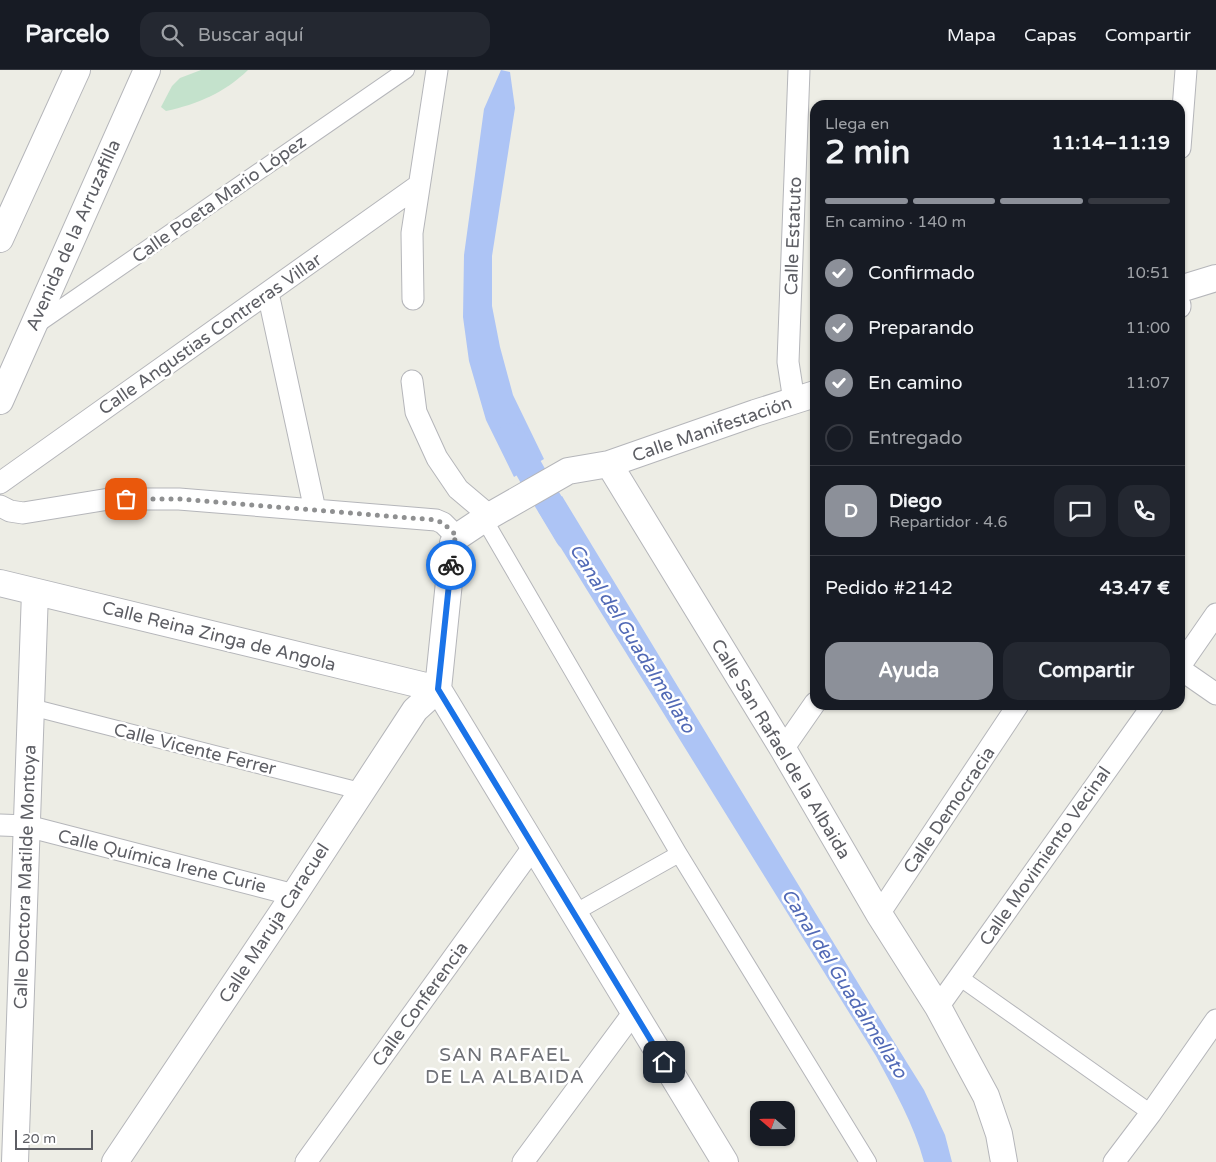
<!DOCTYPE html>
<html lang="es">
<head>
<meta charset="utf-8">
<style>
	:root { --surface:#171b24; --page:#242831; --text:#f1f3f6; --muted:#9ea1a6; --line:#363941; --accent:#8c9099 }
	body { margin:0; font-family:"Varela Round",sans-serif; background:var(--page); color:var(--text); height:100vh; display:flex; flex-direction:column; font-size:19px; white-space:nowrap }
	* { box-sizing:border-box; margin:0 }
	p { font-size:16px; color:var(--muted) }
	.icon { flex:none; width:28px; height:28px; fill:none; stroke:currentColor; stroke-width:2; stroke-linecap:round; stroke-linejoin:round }
	.map { position:relative; flex:1; overflow:hidden }
	.sheet { position:absolute; left:810px; top:30px; width:375px; height:610px; display:flex; flex-direction:column; background:var(--surface); border-radius:15px; box-shadow:0 1px 4px #0004 }
	.sheet>* { flex:none }
	.needle { width:32px; rotate:290deg }
	.controls { position:absolute; left:750px; top:1031px; display:grid; gap:10px }
	.controls a { display:grid; place-items:center; width:45px; height:45px; border-radius:10px; background:var(--surface); box-shadow:0 1px 4px #0004; font-size:25px }
	.scale { position:absolute; left:15px; bottom:12px; width:78px; box-sizing:border-box; padding-left:5px; border:2px solid #5d5e64; border-top:0; font-size:14px; line-height:18px; white-space:nowrap; color:#5d5e64; -webkit-text-stroke:4px #fff; paint-order:stroke }
	.pin { position:absolute; display:grid; place-items:center; width:42px; height:42px; color:#fff; margin:-21px; border-radius:10px; box-shadow:0 2px 8px #0006 }
	.courier { position:absolute; display:grid; place-items:center; width:50px; height:50px; margin:-25px; border:4px solid #1a73e8; border-radius:50%; background:#fff; color:#222; box-shadow:0 1px 6px #0007 }
	.overview em { font-style:normal; font-weight:700 }
	.overview div { display:flex; flex-direction:column-reverse }
	.overview { display:flex; align-items:center; justify-content:space-between; height:85px; padding:0 15px }
	h1 { font-size:32px; font-weight:700; line-height:38px }
	.bar { display:grid; grid-template-columns:repeat(4,1fr); gap:8px 5px; align-content:center; height:60px; padding:0 15px }
	.bar i { height:6px; border-radius:4px; background:var(--line) }
	.bar .on { background:var(--accent) }
	.bar p { grid-column:span 4 }
	.line { display:flex; align-items:center; gap:12px; padding:0 15px; border-top:1px solid var(--line) }
	.line div { flex:1 }
	.round { display:grid; place-items:center; flex:none; width:52px; height:52px; border-radius:15px; background:var(--page) }
	ol { padding:0 15px; list-style:none }
	li { display:flex; align-items:center; gap:15px; height:55px }
	li p { margin-inline-start:auto }
	li .icon { padding:5px; border-radius:50%; background:var(--accent); color:#fff; stroke-width:4 }
	li:last-child { color:var(--muted) }
	li i { width:28px; height:28px; border:2px solid var(--line); border-radius:50% }
	.cta { display:flex; gap:10px; margin-top:auto; padding:10px 15px }
	.cta a { flex:1; height:58px; border-radius:15px; background:var(--accent); color:#fff; font-size:20px; font-weight:700; line-height:58px; text-align:center }
	.cta a+a { background:var(--page); color:var(--text) }
	header { display:flex; align-items:center; gap:30px; box-sizing:border-box; height:70px; padding:0 25px; background:var(--surface); border-bottom:1px solid var(--line) }
	header strong { font-size:24px }
	nav { display:flex; gap:28px; margin-inline-start:auto; font-size:18px }
	.search { width:350px; height:45px; background:var(--page); display:flex; align-items:center; gap:12px; box-sizing:border-box; padding:0 18px; border-radius:15px; color:var(--muted); font-size:19px }
	.map>svg:first-child { display:block }
	.green { fill:#c4e2cc }
	.water { fill:#adc4f5 }
	.lines { fill:none; stroke-linecap:round; stroke-linejoin:round }
	.canal { stroke:#adc4f5; stroke-width:28 }
	.pedestrian-casing { stroke:#b5b6ba; stroke-width:18 }
	.minor-casing { stroke:#b5b6ba; stroke-width:23 }
	.tertiary-casing { stroke:#b5b6ba; stroke-width:28 }
	.pedestrian { stroke:#fff; stroke-width:16 }
	.minor { stroke:#fff; stroke-width:21 }
	.tertiary { stroke:#fff; stroke-width:26 }
	.done { stroke:#8f9091; stroke-width:5; stroke-dasharray:0 9 }
	.route { stroke:#1a73e8; stroke-width:6 }
	.labels { text-anchor:middle; stroke-width:5; stroke-linejoin:round; paint-order:stroke }
	.street-label { font-size:18px; fill:#5d5e64; stroke:#fff }
	.water-label { font-size:19px; font-style:italic; fill:#526ab6; stroke:#fff }
	.neighbourhood-label { font-size:19px; letter-spacing:1px; fill:#6e7076; stroke:#fff }
</style>
</head>
<body>
<header>
<strong>Parcelo</strong>
<div class="search"><svg class="icon" aria-label="search" viewBox="0 0 24 24"><circle cx="10" cy="10" r="6"/><path d="M15 15l6 6"/></svg>Buscar aquí</div>
<nav><a>Mapa</a><a>Capas</a><a>Compartir</a></nav>
</header>
<div class="map">
<svg width="1216" height="1092" viewBox="0 0 1216 1092">
	<rect width="100%" height="100%" fill="#edede5"/>
	<path class="green" d="M201,0H248C224,23 198,34 166,41L161,37L172,16L180,8Z"/>
	<path class="water" d="M501,0L510,2L515,38L492,186V236L500,277L513,325L544,389L514,407L486,350L469,291L463,247L464,185L484,39Z
		M562,426L886,959L924,1020L945,1065L952,1092H924C914,1054 894,1020 876,986L538,441Z"/>
	<g class="lines">
		<path class="canal" d="M511,367L533,406L569,466"/>
		<g class="pedestrian-casing">
			<path id="pedestrian" d="M35,256L406,0
				M484,449L679,784L868,1092
				M31,637L360,721
				M574,843L679,784
				M959,907L1151,1043"/>
		</g>
		<g class="minor-casing">
			<path id="minor" d="M1180,78L1186,0
				M268,223L315,440
				M413,229L412,163L437,0
				M1180,235V237
				M412,311L416,342L437,388L458,419L490,446
				M794,331L788,292L799,0
				M0,413L419,115
				M0,436L10,441L23,443L109,429H179L436,450L443,453L457,467
				M1180,596L1216,544
				M1180,599L1216,624
				M783,679L815,633
				M0,755L27,756L294,825
				M879,844L1018,635
				M938,937L1153,635
				M306,1092L534,776
				M523,1092L634,942
				M1114,1092L1151,1043L1216,950"/>
		</g>
		<g class="tertiary-casing">
			<path id="tertiary" d="M0,169L77,0
				M1180,219L1216,208
				M0,331L147,0
				M609,394L783,679L879,844L938,937L986,1026L999,1064L1004,1092
				M0,513L438,619
				M15,1092L35,522
				M115,1092L294,825L415,640L438,619
				M725,1092L438,619L453,473L457,467L484,449L568,401L609,394L755,343L815,324"/>
		</g>
		<use href="#pedestrian" class="pedestrian"/>
		<use href="#minor" class="minor"/>
		<use href="#tertiary" class="tertiary"/>
	</g>
	<g class="lines">
		<path class="done" d="M126,429H179L436,450L443,453L457,466L453,473L451,495"/>
		<path class="route" d="M451,495L438,619L664,992"/>
	</g>
	<g class="labels">
		<g class="street-label">
			<text transform="translate(219 129) rotate(-35)" y="6">Calle Poeta Mario López</text>
			<text transform="translate(73 165) rotate(-66)" y="6">Avenida de la Arruzafilla</text>
			<text transform="translate(793 166) rotate(-88)" y="6">Calle Estatuto</text>
			<text transform="translate(210 264) rotate(-35)" y="6">Calle Angustias Contreras Villar</text>
			<text transform="translate(712 359) rotate(-19)" y="6">Calle Manifestación</text>
			<text transform="translate(219 566) rotate(14)" y="6">Calle Reina Zinga de Angola</text>
			<text transform="translate(195 679) rotate(14)" y="6">Calle Vicente Ferrer</text>
			<text transform="translate(781 679) rotate(59)" y="6">Calle San Rafael de la Albaida</text>
			<text transform="translate(949 740) rotate(-56)" y="6">Calle Democracia</text>
			<text transform="translate(1045 786) rotate(-55)" y="6">Calle Movimiento Vecinal</text>
			<text transform="translate(162 791) rotate(14)" y="6">Calle Química Irene Curie</text>
			<text transform="translate(25 807) rotate(-88)" y="6">Calle Doctora Matilde Montoya</text>
			<text transform="translate(274 853) rotate(-57)" y="6">Calle Maruja Caracuel</text>
			<text transform="translate(420 934) rotate(-54)" y="6">Calle Conferencia</text>
		</g>
		<g class="water-label">
			<text transform="translate(633 568) rotate(58)" y="7">Canal del Guadalmellato</text>
			<text transform="translate(845 913) rotate(58)" y="7">Canal del Guadalmellato</text>
		</g>
		<g class="neighbourhood-label">
			<text x="505" y="991">SAN RAFAEL<tspan x="505" dy="22">DE LA ALBAIDA</tspan></text>
		</g>
	</g>
</svg>
<div class="controls">
<a><svg class="needle" viewBox="-14 -14 28 28"><path d="M0-13l5 13h-10z" fill="#e53935"/><path d="M0 13l5-13h-10z" fill="#9ea1a6"/></svg></a>
</div>
<div class="scale">20 m</div>
<div class="pin" style="left:126px;top:429px;background:#ea580c"><svg class="icon" aria-label="bag" viewBox="0 0 24 24"><path d="M5 8h14l-1 12H6zM9 8a3 3 0 0 1 6 0"/></svg></div>
<div class="pin" style="left:664px;top:992px;background:#1f2937"><svg class="icon" aria-label="home" viewBox="0 0 24 24"><path d="M3 11l9-7 9 7M6 9v11h12V9"/></svg></div>
<div class="courier" style="left:451px;top:495px"><svg class="icon" aria-label="bike" viewBox="0 0 24 24"><circle cx="6" cy="16" r="4"/><circle cx="18" cy="16" r="4"/><path d="M6 16l4-8h5l3 8M10 8l3 8H6M13 5h3"/></svg></div>
<section class="sheet">
<div class="overview"><div><h1>2 min</h1><p>Llega en</p></div><em>11:14–11:19</em></div>
<div class="bar"><i class="on"></i><i class="on"></i><i class="on"></i><i></i><p>En camino · 140 m</p></div>
<ol>
<li><svg class="icon" aria-label="check" viewBox="0 0 24 24"><path d="M5 12l5 5 9-10"/></svg>Confirmado<p>10:51</p></li>
<li><svg class="icon" aria-label="check" viewBox="0 0 24 24"><path d="M5 12l5 5 9-10"/></svg>Preparando<p>11:00</p></li>
<li><svg class="icon" aria-label="check" viewBox="0 0 24 24"><path d="M5 12l5 5 9-10"/></svg>En camino<p>11:07</p></li>
<li><i></i>Entregado</li>
</ol>
<div class="line" style="height:90px"><b class="round" style="background:var(--accent);color:#fff">D</b><div><b>Diego</b><p>Repartidor · 4.6</p></div><a class="round"><svg class="icon" aria-label="chat" viewBox="0 0 24 24"><path d="M4 5h16v11H9l-5 4z"/></svg></a><a class="round"><svg class="icon" aria-label="phone" viewBox="0 0 24 24"><path d="M5 4h4l2 5-3 2q2 4 5 5l2-3 5 2v4C11 20 4 13 5 4z"/></svg></a></div>
<div class="line" style="height:65px"><div>Pedido #2142</div><b>43.47 €</b></div>
<div class="cta"><a>Ayuda</a><a>Compartir</a></div>
</section>
</div>
</body>
</html>
